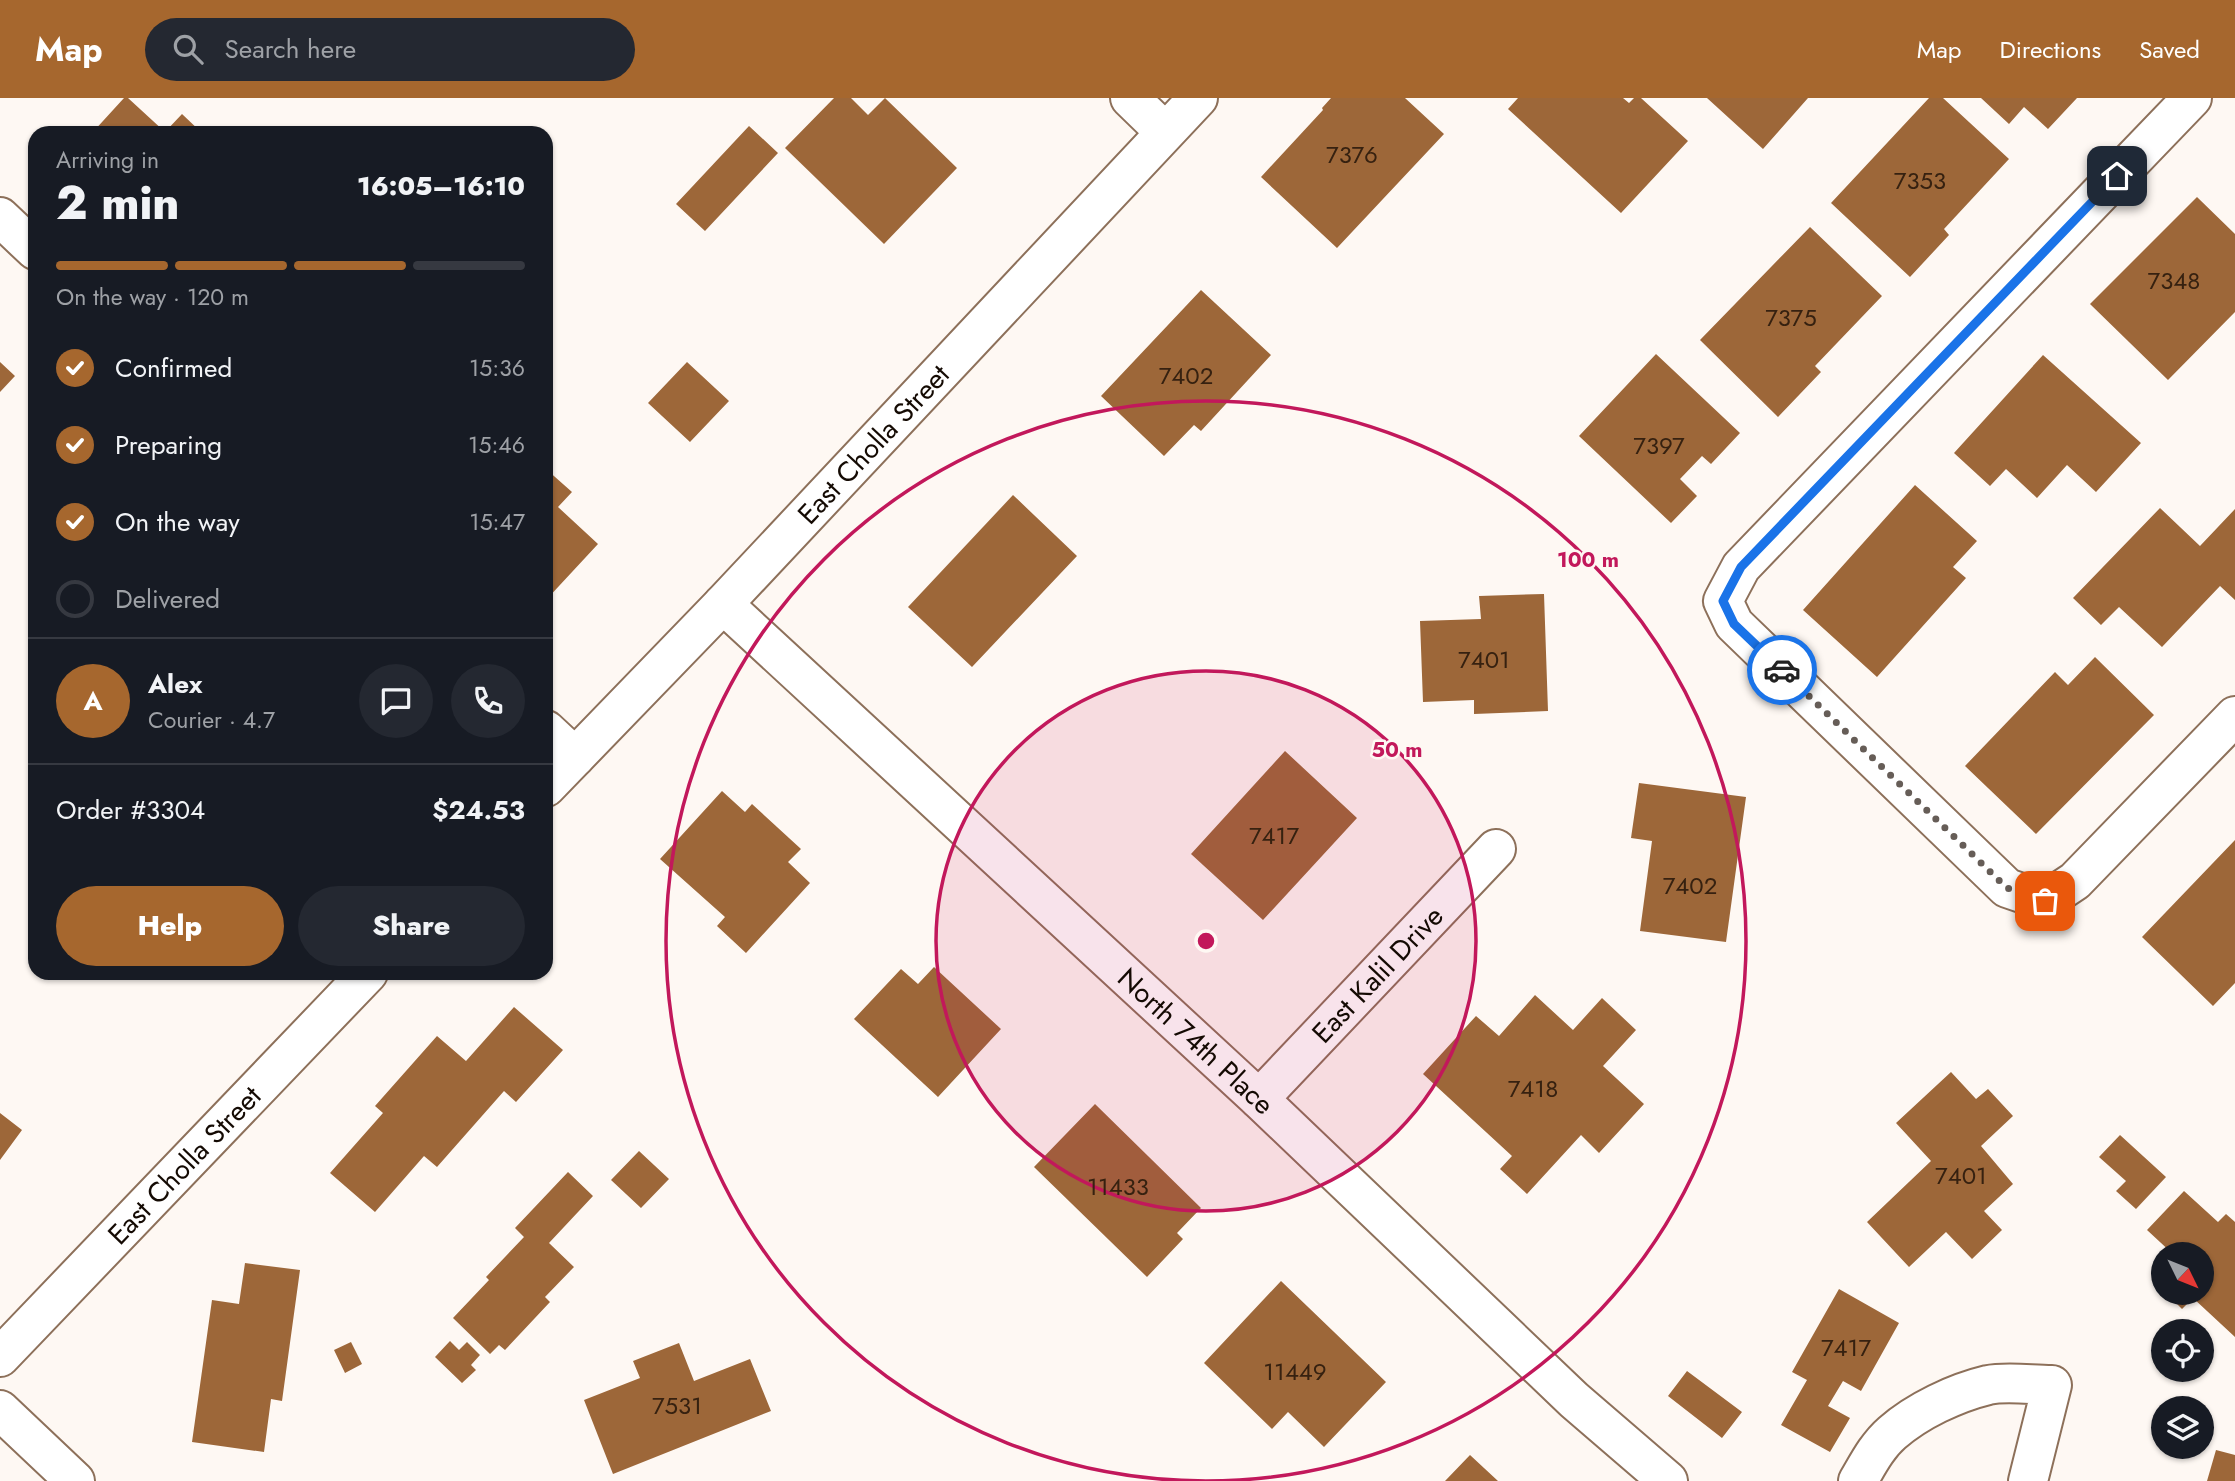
<!DOCTYPE html>
<html lang="en">
<head>
<meta charset="utf-8">
<style>
	:root { --surface:#171b24; --page:#242831; --text:#f1f3f6; --muted:#9ea1a6; --line:#363941; --accent:#a6672e }
	body { margin:0; font-family:Jost,sans-serif; background:var(--page); color:var(--text); height:100vh; display:flex; flex-direction:column; font-size:26px; white-space:nowrap }
	* { box-sizing:border-box; margin:0 }
	p { font-size:23px; color:var(--muted) }
	.icon { flex:none; width:38px; height:38px; fill:none; stroke:currentColor; stroke-width:2; stroke-linecap:round; stroke-linejoin:round }
	.map { position:relative; flex:1; overflow:hidden }
	.side { position:absolute; left:28px; top:28px; width:525px; height:854px; display:flex; flex-direction:column; background:var(--surface); border-radius:21px; box-shadow:0 2px 5px #0004 }
	.side>* { flex:none }
	.needle { width:46px; rotate:133deg }
	.controls { position:absolute; left:2151px; top:1144px; display:grid; gap:14px }
	.controls a { display:grid; place-items:center; width:63px; height:63px; border-radius:50%; background:var(--surface); box-shadow:0 2px 5px #0004; font-size:35px }
	.pin { position:absolute; display:grid; place-items:center; width:60px; height:60px; color:#fff; margin:-30px; border-radius:14px; box-shadow:0 4px 10px #0006 }
	.courier { position:absolute; display:grid; place-items:center; width:70px; height:70px; margin:-35px; border:5px solid #1a73e8; border-radius:50%; background:#fff; color:#222; box-shadow:0 2px 9px #0007 }
	.overview em { font-style:normal; font-weight:800 }
	.overview div { display:flex; flex-direction:column-reverse }
	.overview { display:flex; align-items:center; justify-content:space-between; height:119px; padding:0 28px }
	h1 { font-size:46px; font-weight:800; line-height:52px }
	.bar { display:grid; grid-template-columns:repeat(4,1fr); gap:10px 7px; align-content:center; height:84px; padding:0 28px }
	.bar i { height:9px; border-radius:5px; background:var(--line) }
	.bar .current { background:var(--accent) }
	.bar p { grid-column:span 4 }
	.line { display:flex; align-items:center; gap:18px; padding:0 28px; border-top:2px solid var(--line) }
	.line div { flex:1 }
	.round { display:grid; place-items:center; flex:none; width:74px; height:74px; border-radius:37px; background:var(--page) }
	ol { padding:0 28px; list-style:none }
	li { display:flex; align-items:center; gap:21px; height:77px }
	li p { margin-inline-start:auto }
	li .icon { padding:7px; border-radius:50%; background:var(--accent); color:#fff; stroke-width:4 }
	li:last-child { color:var(--muted) }
	li i { width:38px; height:38px; border:4px solid var(--line); border-radius:50% }
	.primary-button { display:flex; gap:14px; margin-top:auto; padding:14px 28px }
	.primary-button a { flex:1; height:80px; border-radius:42px; background:var(--accent); color:#fff; font-size:28px; font-weight:800; line-height:80px; text-align:center }
	.primary-button a+a { background:var(--page); color:var(--text) }
	header { display:flex; align-items:center; gap:42px; box-sizing:border-box; height:98px; padding:0 35px; background:var(--accent); color:#fff }
	header strong { font-size:33px }
	nav { display:flex; gap:38px; margin-inline-start:auto; font-size:24px }
	.search { width:490px; height:63px; background:var(--page); display:flex; align-items:center; gap:18px; box-sizing:border-box; padding:0 24px; border-radius:38px; color:var(--muted); font-size:26px }
	.map>svg:first-child { display:block }
	.building { fill:#9d6739 }
	.lines { fill:none; stroke-linecap:round; stroke-linejoin:round }
	.minor-casing { stroke:#8d705a; stroke-width:42 }
	.minor { stroke:#fff; stroke-width:38 }
	.done { stroke:#665d57; stroke-width:7; stroke-dasharray:0 12.6 }
	.route { stroke:#1a73e8; stroke-width:9 }
	.ring { fill:none; stroke:#c2185b; stroke-width:3.5 }
	.labels { text-anchor:middle; stroke-width:5; stroke-linejoin:round; paint-order:stroke }
	.number-label { font-size:24px; fill:#362110 }
	.street-label { font-size:28px; fill:#140a03; stroke:#fef8f3 }
	.centre { fill:#c2185b; stroke:#fef8f3; stroke-width:3.5 }
	.ring-label { font-size:21px; text-anchor:middle; font-weight:bold; fill:#c2185b; stroke:#fef8f3; stroke-width:5; stroke-linejoin:round; paint-order:stroke }
</style>
</head>
<body>
<header>
<strong>Map</strong>
<div class="search"><svg class="icon" aria-label="search" viewBox="0 0 24 24"><circle cx="10" cy="10" r="6"/><path d="M15 15l6 6"/></svg>Search here</div>
<nav><a>Map</a><a>Directions</a><a>Saved</a></nav>
</header>
<div class="map">
<svg width="2235" height="1383" viewBox="0 0 2235 1383">
	<rect width="100%" height="100%" fill="#fef8f3"/>
	<path class="building" d="M124,0H128L165,34L182,16L202,35H92Z
		M834,0H851L868,17L885,0L957,70L884,146L785,50Z
		M1331,0H1405L1444,36L1337,150L1261,79L1323,12L1322,10Z
		M1518,0H1623L1629,5L1634,0H1641L1688,43L1621,115L1508,11Z
		M1707,0H1808L1763,51Z
		M1929,0H1943L2009,61L1944,131L1949,137L1910,179L1831,105Z
		M1981,0H2077L2048,31L2024,9L2009,26Z
		M749,28L778,55L705,133L676,106Z
		M2197,99L2235,136V214L2168,282L2090,206Z
		M1810,129L1882,198L1815,268L1821,274L1778,319L1700,242Z
		M1201,192L1271,257L1201,333L1194,327L1164,358L1101,298Z
		M1656,256L1740,335L1711,366L1702,358L1680,381L1697,398L1671,425L1579,338Z
		M2043,257L2141,345L2096,394L2067,367L2037,400L2006,371L1990,388L1954,355Z
		M0,264L15,278L0,294Z
		M687,264L729,303L690,344L648,305Z
		M546,371L572,394L558,409L598,446L546,502Z
		M1915,387L1977,443L1953,469L1966,480L1877,579L1803,512Z
		M1013,397L1077,458L972,569L908,509Z
		M2160,410L2200,448L2235,411V502L2220,488L2162,549L2119,509L2101,527L2073,500Z
		M1544,496L1548,613L1474,616V602L1423,604L1420,523L1481,521L1479,498Z
		M2095,559L2154,617L2036,736L1965,668L2055,574L2068,587Z
		M1285,653L1357,720L1263,822L1191,756Z
		M1639,685L1746,699L1726,844L1640,833L1652,743L1631,740Z
		M722,693L745,714L752,706L801,751L788,764L810,785L746,855L717,828L725,819L660,761Z
		M2235,742V885L2213,908L2142,839Z
		M934,869L1001,931L938,999L854,921L901,871L918,886Z
		M1535,897L1573,932L1602,900L1636,932L1603,968L1644,1006L1599,1055L1581,1037L1527,1096L1500,1071L1512,1058L1423,976L1476,918L1499,938Z
		M514,909L563,952L516,1004L504,993L437,1069L424,1058L375,1114L330,1075L383,1015L375,1008L437,938L466,963Z
		M1951,974L1976,1001L1988,991L2013,1018L1981,1048L2013,1086L1984,1113L2002,1132L1972,1161L1946,1134L1909,1169L1867,1124L1931,1063L1896,1025Z
		M1095,1006L1201,1110L1177,1135L1183,1141L1147,1179L1034,1069Z
		M0,1015L22,1032L0,1062Z
		M2120,1037L2166,1079L2136,1111L2116,1093L2126,1083L2099,1059Z
		M639,1053L669,1081L641,1110L611,1082Z
		M568,1074L593,1098L549,1145L574,1169L545,1199L550,1204L505,1252L499,1247L490,1256L453,1220L489,1182L486,1179L524,1139L515,1130Z
		M2184,1093L2218,1124L2226,1116L2235,1124V1239L2193,1200L2182,1211L2166,1195H2202V1157H2174L2147,1132Z
		M245,1165L300,1172L282,1303L271,1301L264,1354L192,1344L212,1202L239,1206Z
		M1281,1183L1386,1284L1324,1349L1288,1314L1272,1331L1204,1265Z
		M1839,1191L1899,1225L1861,1293L1843,1283L1828,1308L1850,1320L1830,1354L1781,1327L1807,1282L1792,1274Z
		M450,1243L459,1252L467,1244L480,1257L471,1267L476,1272L462,1285L435,1259Z
		M351,1244L362,1266L345,1275L334,1252Z
		M679,1245L694,1283L750,1261L771,1313L613,1376L584,1302L640,1280L633,1263Z
		M1687,1273L1742,1314L1722,1340L1668,1298Z
		M2216,1352L2235,1357V1383H2207Z
		M1470,1357L1498,1383H1445Z"/>
	<g class="lines">
		<g class="minor-casing">
			<g id="minor">
				<path d="M1130,0L1165,34"/>
				<path d="M2192,0L1741,469L1723,503L1734,526L2007,790L2045,803L2075,783L2235,618"/>
				<path d="M0,119L35,152"/>
				<path id="s1" d="M723,506L1259,1001L1574,1302L1668,1383"/>
				<path d="M546,632L575,659"/>
				<path id="s2" d="M546,689L723,506L1198,0"/>
				<path id="s3" d="M1259,1001L1496,751"/>
				<path id="s4" d="M0,1259L368,875"/>
				<path d="M0,1312L75,1383"/>
				<path d="M1858,1383C1868,1366 1877,1348 1892,1335C1917,1313 1955,1295 1988,1287C2007,1283 2032,1287 2052,1287L2028,1383"/>
			</g>
		</g>
		<use href="#minor" class="minor"/>
	</g>
	<g class="lines">
		<path class="done" d="M1782,572L2007,790L2045,803"/>
		<path class="route" d="M1782,572L1734,526L1723,503L1741,469L2117,78"/>
	</g>
	<circle cx="1206" cy="843" r="270" fill="#c2185b" fill-opacity=".12"/>
	<g class="ring">
		<circle cx="1206" cy="843" r="270"/>
		<circle cx="1206" cy="843" r="540"/>
	</g>
	<g class="labels">
		<g class="number-label">
			<text x="1352" y="65">7376</text>
			<text x="1920" y="91">7353</text>
			<text x="2174" y="191">7348</text>
			<text x="1791" y="228">7375</text>
			<text x="1186" y="286">7402</text>
			<text x="1659" y="356">7397</text>
			<text x="1484" y="570">7401</text>
			<text x="1274" y="746">7417</text>
			<text x="1690" y="796">7402</text>
			<text x="1533" y="999">7418</text>
			<text x="1961" y="1086">7401</text>
			<text x="1118" y="1097">11433</text>
			<text x="1846" y="1258">7417</text>
			<text x="1295" y="1282">11449</text>
			<text x="677" y="1316">7531</text>
		</g>
		<g class="street-label">
			<text dy="10" stroke="none"><textPath href="#s2" startOffset="474">East Cholla Street</textPath></text>
			<text dy="10" stroke="none"><textPath href="#s3" startOffset="172">East Kalil Drive</textPath></text>
			<text dy="10" stroke="none"><textPath href="#s1" startOffset="644">North 74th Place</textPath></text>
			<text dy="10" stroke="none"><textPath href="#s4" startOffset="266">East Cholla Street</textPath></text>
		</g>
	</g>
	<circle cx="1206" cy="843" r="10" class="centre"/>
	<g class="ring-label">
		<text x="1588" y="469">100 m</text>
		<text x="1397" y="659">50 m</text>
	</g>
</svg>
<div class="controls">
<a><svg class="needle" viewBox="-14 -14 28 28"><path d="M0-13l5 13h-10z" fill="#e53935"/><path d="M0 13l5-13h-10z" fill="#9ea1a6"/></svg></a>
<a><svg class="icon" aria-label="locate" viewBox="0 0 24 24"><circle cx="12" cy="12" r="6"/><path d="M12 2v4M12 18v4M2 12h4M18 12h4"/></svg></a>
<a><svg class="icon" aria-label="layers" viewBox="0 0 24 24"><path d="M12 4l9 5-9 5-9-5zM3 14l9 5 9-5"/></svg></a>
</div>
<div class="pin" style="left:2045px;top:803px;background:#ea580c"><svg class="icon" aria-label="bag" viewBox="0 0 24 24"><path d="M5 8h14l-1 12H6zM9 8a3 3 0 0 1 6 0"/></svg></div>
<div class="pin" style="left:2117px;top:78px;background:#1f2937"><svg class="icon" aria-label="home" viewBox="0 0 24 24"><path d="M3 11l9-7 9 7M6 9v11h12V9"/></svg></div>
<div class="courier" style="left:1782px;top:572px"><svg class="icon" aria-label="car" viewBox="0 0 24 24"><path d="M5 17H2v-5l4-1 3-4h7l3 4 3 1v5h-3M9 17h6M6 11h13"/><circle cx="7" cy="17" r="2"/><circle cx="17" cy="17" r="2"/></svg></div>
<section class="side">
<div class="overview"><div><h1>2 min</h1><p>Arriving in</p></div><em>16:05–16:10</em></div>
<div class="bar"><i class="current"></i><i class="current"></i><i class="current"></i><i></i><p>On the way · 120 m</p></div>
<ol>
<li><svg class="icon" aria-label="check" viewBox="0 0 24 24"><path d="M5 12l5 5 9-10"/></svg>Confirmed<p>15:36</p></li>
<li><svg class="icon" aria-label="check" viewBox="0 0 24 24"><path d="M5 12l5 5 9-10"/></svg>Preparing<p>15:46</p></li>
<li><svg class="icon" aria-label="check" viewBox="0 0 24 24"><path d="M5 12l5 5 9-10"/></svg>On the way<p>15:47</p></li>
<li><i></i>Delivered</li>
</ol>
<div class="line" style="height:126px"><b class="round" style="background:var(--accent);color:#fff">A</b><div><b>Alex</b><p>Courier · 4.7</p></div><a class="round"><svg class="icon" aria-label="chat" viewBox="0 0 24 24"><path d="M4 5h16v11H9l-5 4z"/></svg></a><a class="round"><svg class="icon" aria-label="phone" viewBox="0 0 24 24"><path d="M5 4h4l2 5-3 2q2 4 5 5l2-3 5 2v4C11 20 4 13 5 4z"/></svg></a></div>
<div class="line" style="height:91px"><div>Order #3304</div><b>$24.53</b></div>
<div class="primary-button"><a>Help</a><a>Share</a></div>
</section>
</div>
</body>
</html>
